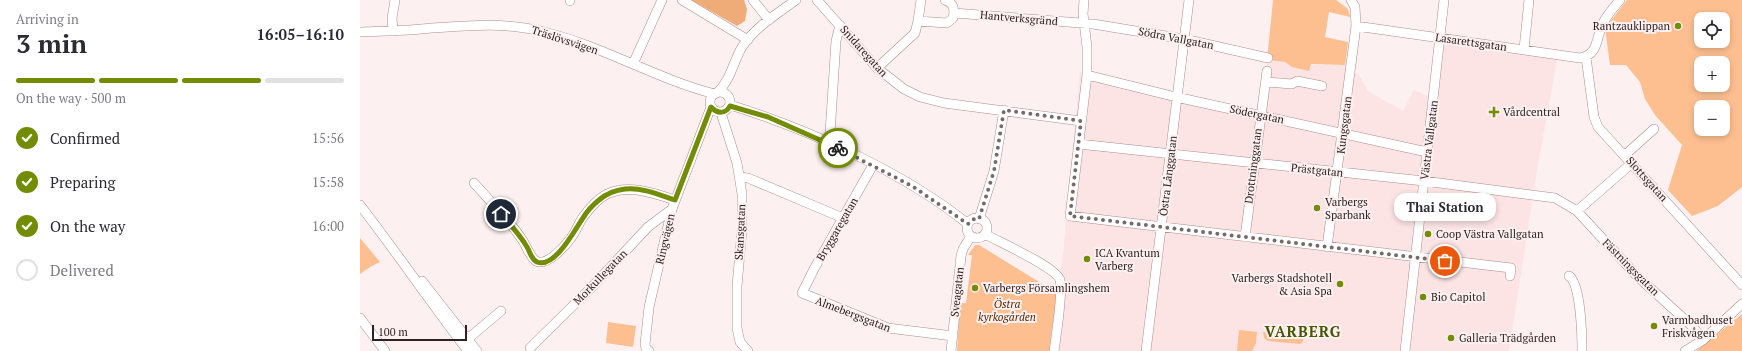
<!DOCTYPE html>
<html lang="en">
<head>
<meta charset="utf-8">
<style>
	:root { --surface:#fff; --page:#f2f2f3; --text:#2b2b33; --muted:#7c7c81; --line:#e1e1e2; --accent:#728c03 }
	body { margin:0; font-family:"PT Serif",serif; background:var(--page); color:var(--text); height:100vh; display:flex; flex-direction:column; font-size:15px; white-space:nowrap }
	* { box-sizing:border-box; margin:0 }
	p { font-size:13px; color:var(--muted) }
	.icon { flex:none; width:22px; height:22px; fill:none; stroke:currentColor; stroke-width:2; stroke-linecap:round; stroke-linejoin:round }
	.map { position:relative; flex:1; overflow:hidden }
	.side { display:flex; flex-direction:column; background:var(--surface); width:360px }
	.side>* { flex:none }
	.controls { position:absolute; left:1334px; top:12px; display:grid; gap:8px }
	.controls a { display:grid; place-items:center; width:36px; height:36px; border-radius:8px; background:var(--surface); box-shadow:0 2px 6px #0003; font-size:20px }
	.scale { position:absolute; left:12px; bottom:10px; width:95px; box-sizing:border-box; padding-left:4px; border:2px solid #2e2223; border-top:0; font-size:11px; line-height:14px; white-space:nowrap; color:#2e2223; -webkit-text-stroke:3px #fdf0f0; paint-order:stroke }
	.pin { position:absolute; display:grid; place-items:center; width:34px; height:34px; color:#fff; margin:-17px; border:2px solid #fff; border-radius:50%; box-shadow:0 1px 4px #0007 }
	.courier { position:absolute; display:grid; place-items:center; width:40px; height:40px; margin:-20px; border:3px solid #728c03; border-radius:50%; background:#fff; color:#222; box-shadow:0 1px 5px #0007 }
	.bubble { position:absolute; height:28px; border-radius:12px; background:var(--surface); box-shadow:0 2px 6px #0003; font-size:13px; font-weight:600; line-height:28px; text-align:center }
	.summary em { font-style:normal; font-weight:600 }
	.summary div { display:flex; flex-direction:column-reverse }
	.summary { display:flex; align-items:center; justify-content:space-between; height:68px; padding:0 16px }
	h1 { font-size:26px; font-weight:600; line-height:30px }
	.bar { display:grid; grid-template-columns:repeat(4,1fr); gap:6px 4px; align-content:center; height:48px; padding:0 16px }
	.bar i { height:5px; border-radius:3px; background:var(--line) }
	.bar .current { background:var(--accent) }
	.bar p { grid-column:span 4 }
	ol { padding:0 16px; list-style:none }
	li { display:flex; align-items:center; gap:12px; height:44px }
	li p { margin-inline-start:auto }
	li .icon { padding:4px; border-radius:50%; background:var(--accent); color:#fff; stroke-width:4 }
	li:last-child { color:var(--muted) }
	li i { width:22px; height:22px; border:2px solid var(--line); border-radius:50% }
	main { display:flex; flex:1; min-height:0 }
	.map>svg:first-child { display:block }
	.built { fill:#fce3e4 }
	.green { fill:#fdbf90; fill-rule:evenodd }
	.forest { fill:#f0ac78 }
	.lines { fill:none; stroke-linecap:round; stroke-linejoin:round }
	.minor-casing { stroke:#ac8e8f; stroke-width:10 }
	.minor { stroke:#fff; stroke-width:9 }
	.done { stroke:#766a6b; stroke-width:4; stroke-dasharray:0 7.2 }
	.route { stroke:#728c03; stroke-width:5 }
	.poi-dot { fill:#728c03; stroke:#fdf0f0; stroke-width:1.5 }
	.labels { text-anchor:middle; stroke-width:4; stroke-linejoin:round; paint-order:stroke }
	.street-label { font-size:11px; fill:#2e2223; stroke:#fdf0f0 }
	.poi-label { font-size:11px; fill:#2e2223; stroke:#fdf0f0; text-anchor:start }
	.park-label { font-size:11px; font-style:italic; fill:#522800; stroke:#fdf0f0 }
	.district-label { font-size:15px; font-weight:bold; letter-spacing:1px; fill:#455604; stroke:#fdf0f0 }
</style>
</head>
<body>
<main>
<section class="side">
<div class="summary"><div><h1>3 min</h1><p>Arriving in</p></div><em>16:05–16:10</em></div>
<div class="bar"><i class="current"></i><i class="current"></i><i class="current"></i><i></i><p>On the way · 500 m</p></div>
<ol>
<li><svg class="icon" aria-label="check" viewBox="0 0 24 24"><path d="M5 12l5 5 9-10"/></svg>Confirmed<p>15:56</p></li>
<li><svg class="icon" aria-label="check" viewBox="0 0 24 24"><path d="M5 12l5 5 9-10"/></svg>Preparing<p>15:58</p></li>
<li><svg class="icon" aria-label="check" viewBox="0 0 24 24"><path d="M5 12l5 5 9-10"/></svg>On the way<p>16:00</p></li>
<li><i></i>Delivered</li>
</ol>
</section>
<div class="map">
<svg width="1382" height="351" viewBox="0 0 1382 351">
	<rect width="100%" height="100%" fill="#fdf0f0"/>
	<path class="built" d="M1079,33L1199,50L1177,170L1149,351H689L703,255L720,72L738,73L898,112L907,60L925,62L929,65H985L999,75L1008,91L1043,111L1054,90L1072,98Z"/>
	<path class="green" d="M913,0H976L988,9L990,17L969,12L965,37L988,42L985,65L951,64L949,71L932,67L925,62L907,60Z
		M1267,0H1382V187L1358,206L1332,216L1308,190L1322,145L1295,115L1285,99L1280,82L1266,65H1250L1245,28ZM1341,19H1363V41H1341ZM1341,63H1363V85H1341ZM1341,107H1363V129H1341Z
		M0,238L20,262L10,267L0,274Z
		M615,245H619L697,293L689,351H597L600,303H606L612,255H608Z
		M1382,314V351H1336Z
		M248,322L276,326L273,347L246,343Z
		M879,330L897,332L896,343L892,351H877Z
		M903,332L944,336L943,341L941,344L908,341L904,338Z"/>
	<path class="forest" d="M331,0H384L387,9L385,21L377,26Z"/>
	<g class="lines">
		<g class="minor-casing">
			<path id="minor" d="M322,0L388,40
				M393,0L409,20
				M457,0L517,68L544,89L560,97L584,103L721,121
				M561,0L558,21L587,23L593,18C595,9 594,3 585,0
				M724,0L723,14L727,47V75L710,216L1151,268L1150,276
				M210,1V0
				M594,13L733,24L824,39L908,58
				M996,26L1220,58C1239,55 1236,37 1243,23C1247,15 1254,7 1260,0
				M33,31L32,18L35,0
				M0,32C20,31 40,31 61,29C103,26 142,21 184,32C243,46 296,79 355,94
				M1164,49L1169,0
				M1226,57L1234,117L1238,127L1382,285
				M273,64L302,0
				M517,68L555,33L558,21
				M727,75L816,97L1067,152
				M906,82L932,84L937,81L962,86
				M350 102a10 10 0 1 1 20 0a10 10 0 1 1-20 0Z
				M357,93C371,80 373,62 382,47C395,27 417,14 436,0
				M370,105C448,129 545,173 608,224
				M361,113L377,163L382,194V230L377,286V328L380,342L388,351
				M467,143L470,133L476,41L480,25
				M719,144L1064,181L1195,198L1217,211L1277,276L1333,327L1343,340
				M1265,155L1294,129
				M513,165L454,269L442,293L528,328L593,336
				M379,177L388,178L483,218
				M114,183C129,200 152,223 163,241C167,247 170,257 176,261C187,267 205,246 211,238C216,231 219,223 223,217C229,209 239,198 247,194C269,184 294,193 315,200
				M0,205C37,253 71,303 108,351
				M1217,211L1272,163
				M607 228a10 10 0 1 1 20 0a10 10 0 1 1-20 0Z
				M619,219L634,171L644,110
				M625,234C639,242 696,267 700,280C703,292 696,337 694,351
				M885,237L907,71
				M967,247L996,26L995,7L991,0
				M1209,276C1221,284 1222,336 1222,351
				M62,281L117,351
				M0,318L25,351
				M104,342L141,311
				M170,348L230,289L288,227L312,209
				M289,351L286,349L285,344L289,307L312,209L351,107
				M591,351L601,256L603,249L611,236
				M786,351L829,0
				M1045,351L1084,0
				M1325,351L1343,340L1382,304"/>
		</g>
		<use href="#minor" class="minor"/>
	</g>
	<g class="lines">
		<path class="done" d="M478,148L552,186L608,224L614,219H619L634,171L644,110L721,121L710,216L1085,261"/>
		<path class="route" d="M141,214C150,224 160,235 167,247C170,252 171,259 177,262C195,269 215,229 223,218C227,211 234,204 239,200C246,194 256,190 265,189C281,187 300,195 315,200L351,107C357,114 366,114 370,106L408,117L478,148"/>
	</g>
	<g class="poi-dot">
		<circle cx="1318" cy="26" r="4"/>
		<path d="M1132 106h4v4h4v4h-4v4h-4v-4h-4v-4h4z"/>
		<circle cx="957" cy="208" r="4"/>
		<circle cx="1068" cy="234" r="4"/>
		<circle cx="727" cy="259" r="4"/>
		<circle cx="980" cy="284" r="4"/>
		<circle cx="615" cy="288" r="4"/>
		<circle cx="1063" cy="297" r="4"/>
		<circle cx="1294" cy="326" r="4"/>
		<circle cx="1091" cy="338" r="4"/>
	</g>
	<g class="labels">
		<g class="street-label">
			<text transform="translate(659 18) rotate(5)" y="4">Hantverksgränd</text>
			<text transform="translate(816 38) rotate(11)" y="4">Södra Vallgatan</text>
			<text transform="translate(205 40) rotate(18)" y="4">Träslövsvägen</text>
			<text transform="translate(1111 42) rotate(8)" y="4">Lasarettsgatan</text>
			<text transform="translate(504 51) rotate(48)" y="4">Snidaregatan</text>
			<text transform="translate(897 114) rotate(12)" y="4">Södergatan</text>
			<text transform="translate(984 125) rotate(-83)" y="4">Kungsgatan</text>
			<text transform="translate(1069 140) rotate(-83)" y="4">Västra Vallgatan</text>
			<text transform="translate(893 166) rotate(-83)" y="4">Drottninggatan</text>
			<text transform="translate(957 170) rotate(6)" y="4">Prästgatan</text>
			<text transform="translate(808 176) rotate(-83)" y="4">Östra Långgatan</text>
			<text transform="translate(1287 179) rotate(48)" y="4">Slottsgatan</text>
			<text transform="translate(477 229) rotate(-60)" y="4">Bryggaregatan</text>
			<text transform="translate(380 232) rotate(-87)" y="4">Skansgatan</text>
			<text transform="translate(305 239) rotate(-77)" y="4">Ringvägen</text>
			<text transform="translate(1271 267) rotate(45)" y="4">Fästningsgatan</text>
			<text transform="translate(240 277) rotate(-46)" y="4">Morkullegatan</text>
			<text transform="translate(597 292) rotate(-84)" y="4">Sveagatan</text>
			<text transform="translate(493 314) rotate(21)" y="4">Almebergsgatan</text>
		</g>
		<g class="poi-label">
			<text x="1310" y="30" text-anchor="end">Rantzauklippan</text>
			<text x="1143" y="116">Vårdcentral</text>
			<text x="965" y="206">Varbergs<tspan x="965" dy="13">Sparbank</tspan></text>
			<text x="1076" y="238">Coop Västra Vallgatan</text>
			<text x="735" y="257">ICA Kvantum<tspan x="735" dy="13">Varberg</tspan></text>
			<text x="972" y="282" text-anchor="end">Varbergs Stadshotell<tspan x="972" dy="13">&amp; Asia Spa</tspan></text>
			<text x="623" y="292">Varbergs Församlingshem</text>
			<text x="1071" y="301">Bio Capitol</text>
			<text x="1302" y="324">Varmbadhuset<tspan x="1302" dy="13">Friskvågen</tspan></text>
			<text x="1099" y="342">Galleria Trädgården</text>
		</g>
		<g class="park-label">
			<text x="647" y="308">Östra<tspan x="647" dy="13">kyrkogården</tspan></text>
		</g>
		<g class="district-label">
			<text x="943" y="337">VARBERG</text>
		</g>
	</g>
</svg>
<div class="controls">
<a><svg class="icon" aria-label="locate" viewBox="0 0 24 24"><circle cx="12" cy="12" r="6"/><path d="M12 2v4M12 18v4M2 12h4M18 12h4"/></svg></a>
<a>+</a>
<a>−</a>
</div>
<div class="scale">100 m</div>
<div class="pin" style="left:1085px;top:261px;background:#ea580c"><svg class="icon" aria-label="bag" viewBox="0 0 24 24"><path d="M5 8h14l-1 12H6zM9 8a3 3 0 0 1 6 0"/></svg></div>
<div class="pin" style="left:141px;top:214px;background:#1f2937"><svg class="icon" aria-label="home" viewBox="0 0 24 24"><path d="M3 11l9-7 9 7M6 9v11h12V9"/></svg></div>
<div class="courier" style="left:478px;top:148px"><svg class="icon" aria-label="bike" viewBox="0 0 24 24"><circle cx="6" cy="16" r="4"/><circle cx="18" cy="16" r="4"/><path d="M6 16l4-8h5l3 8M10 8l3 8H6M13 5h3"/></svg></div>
<div class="bubble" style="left:1034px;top:193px;width:102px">Thai Station</div>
</div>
</main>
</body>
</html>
